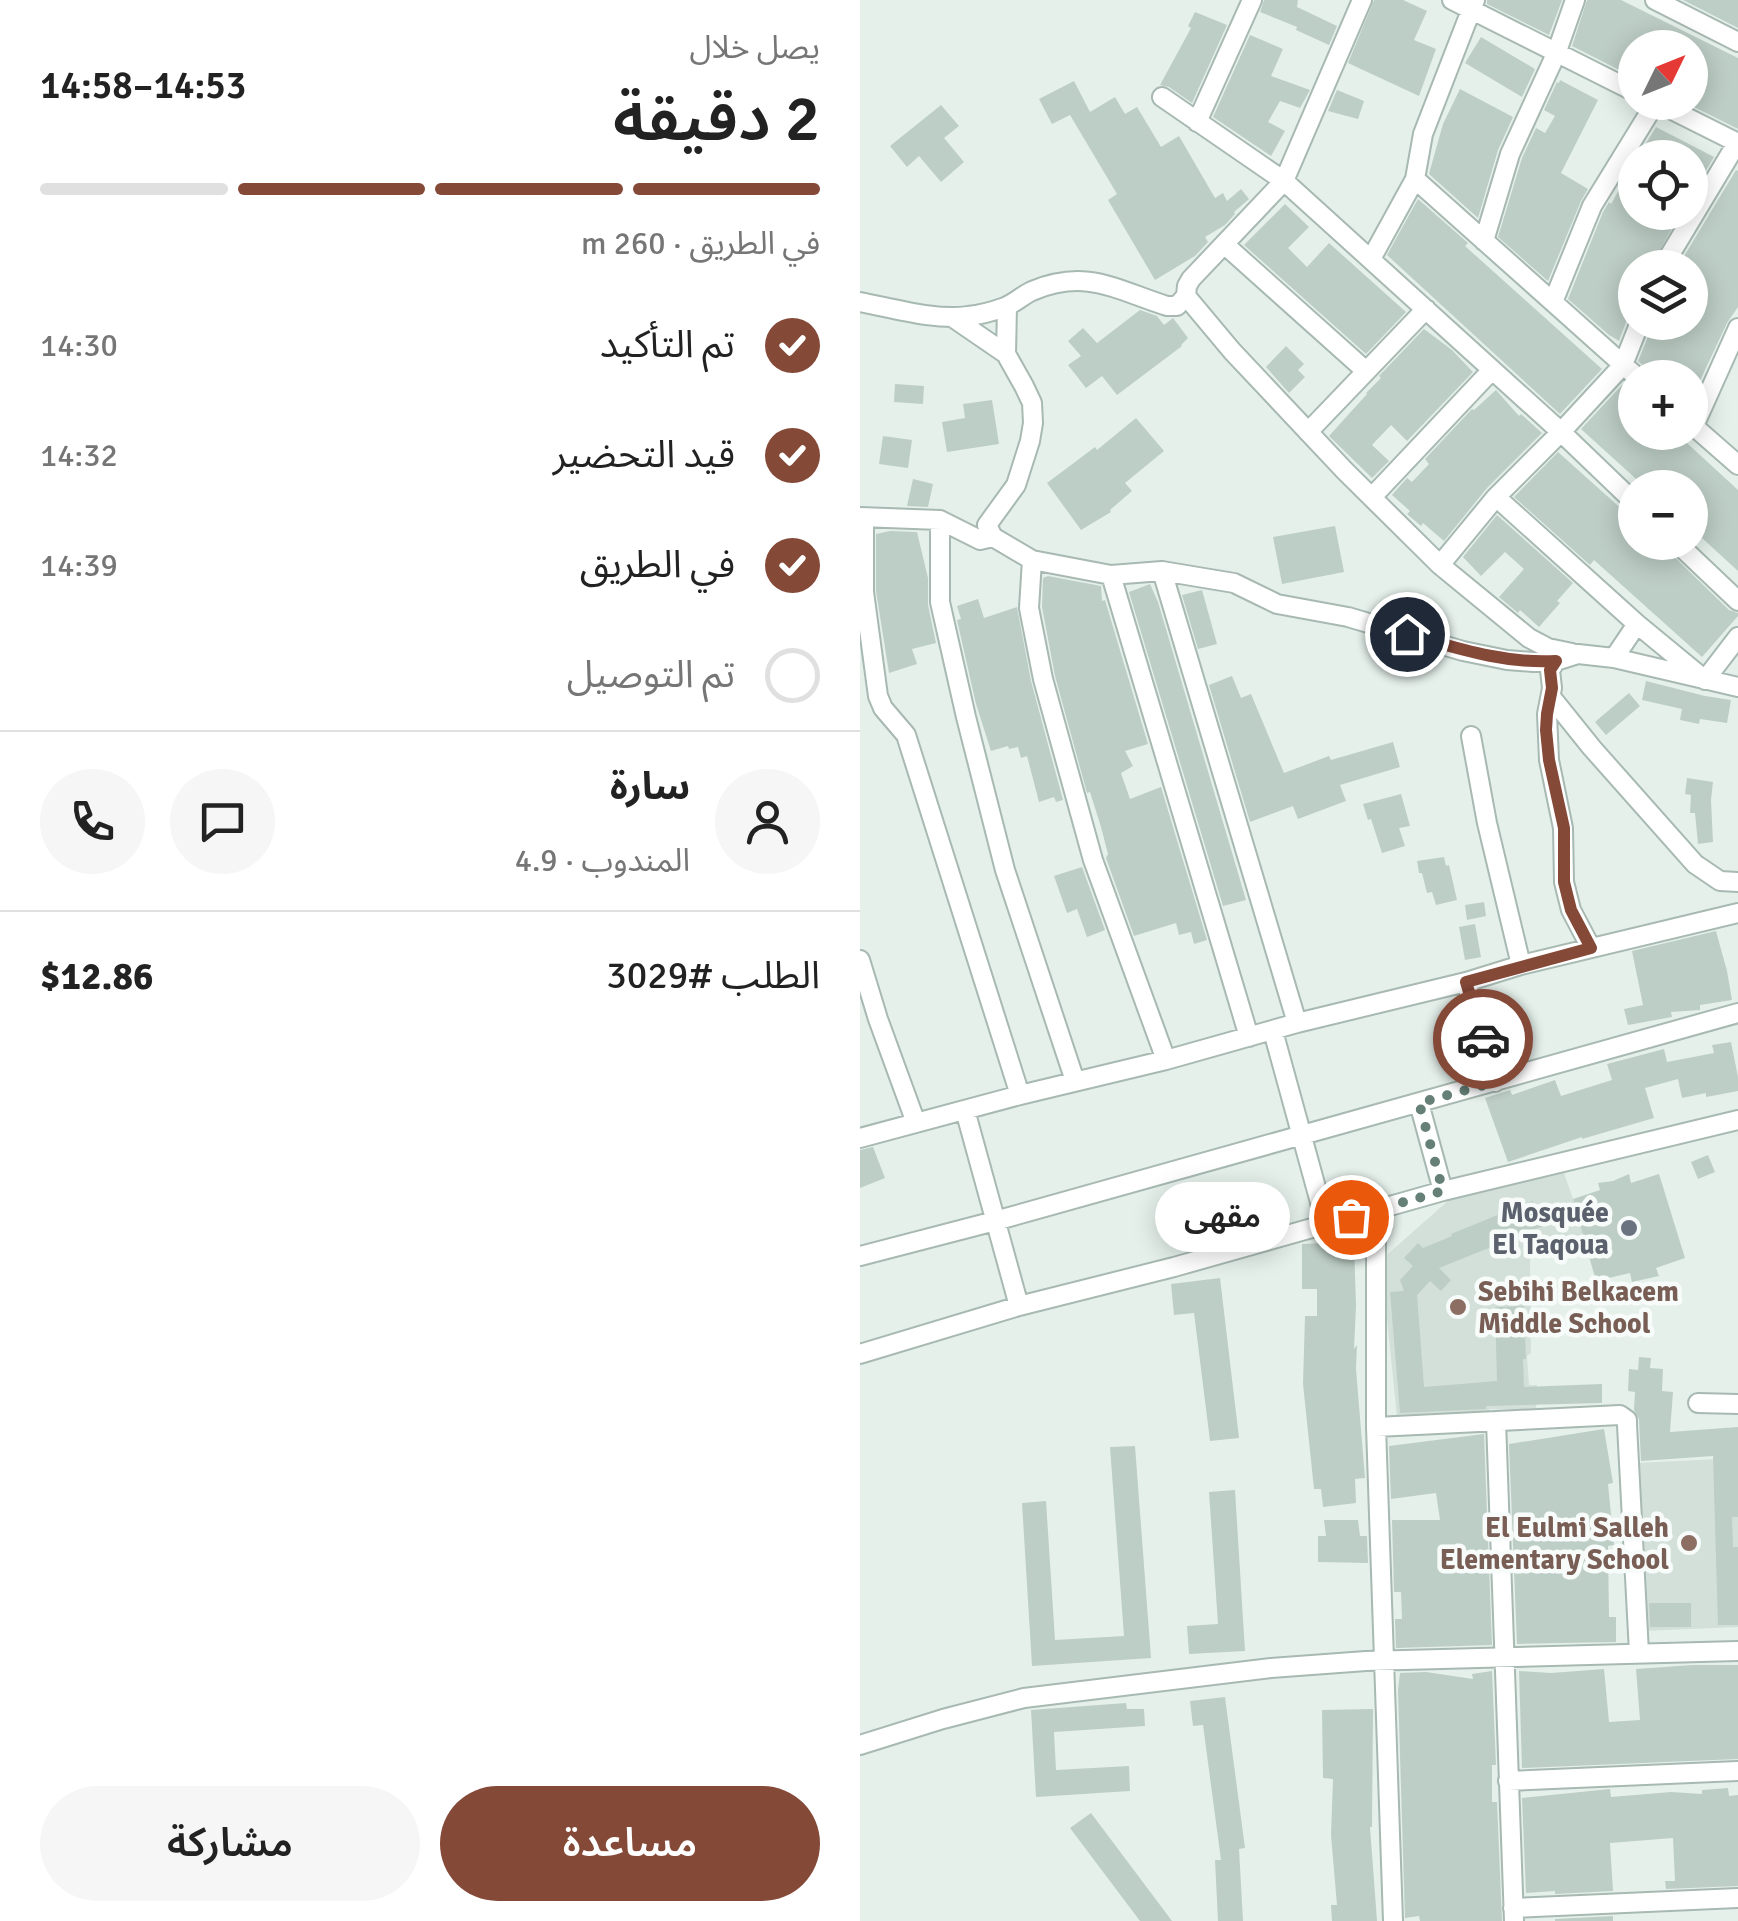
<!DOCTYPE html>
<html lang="ar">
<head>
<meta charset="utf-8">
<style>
	:root { --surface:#fff; --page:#f6f6f6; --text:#222; --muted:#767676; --line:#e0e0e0; --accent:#854938 }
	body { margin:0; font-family:Signika,"Noto Sans Arabic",sans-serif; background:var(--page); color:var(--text); direction:rtl; height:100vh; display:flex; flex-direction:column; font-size:38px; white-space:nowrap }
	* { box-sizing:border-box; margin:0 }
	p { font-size:32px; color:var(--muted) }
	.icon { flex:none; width:55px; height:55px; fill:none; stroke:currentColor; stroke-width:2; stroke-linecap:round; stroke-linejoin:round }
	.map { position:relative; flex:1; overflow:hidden; direction:ltr }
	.details { display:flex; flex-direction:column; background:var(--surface); width:860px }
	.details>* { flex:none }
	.needle { width:65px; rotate:47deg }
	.fabs { position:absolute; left:758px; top:30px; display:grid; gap:20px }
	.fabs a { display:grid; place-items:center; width:90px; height:90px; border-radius:50%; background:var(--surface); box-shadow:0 5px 25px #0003; font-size:50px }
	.pin { position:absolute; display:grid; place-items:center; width:85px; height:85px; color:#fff; margin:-42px; border:5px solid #fff; border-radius:50%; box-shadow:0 2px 10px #0007 }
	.courier { position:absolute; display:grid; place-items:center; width:100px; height:100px; margin:-50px; border:8px solid #854938; border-radius:50%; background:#fff; color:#222; box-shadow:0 2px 12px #0007 }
	.bubble { position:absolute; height:70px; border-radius:35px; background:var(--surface); box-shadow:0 5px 25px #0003; font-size:32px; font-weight:600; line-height:70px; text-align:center; direction:rtl }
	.summary em { font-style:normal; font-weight:600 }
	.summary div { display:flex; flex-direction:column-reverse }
	.summary { display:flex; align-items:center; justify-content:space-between; height:170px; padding:0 40px }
	h1 { font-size:65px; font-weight:600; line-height:75px }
	.bar { display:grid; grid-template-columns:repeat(4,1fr); gap:15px 10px; align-content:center; height:120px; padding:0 40px }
	.bar i { height:12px; border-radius:8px; background:var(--line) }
	.bar .current { background:var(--accent) }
	.bar p { grid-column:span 4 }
	.line { display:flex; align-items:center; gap:25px; padding:0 40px; border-top:2px solid var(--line) }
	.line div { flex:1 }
	.round { display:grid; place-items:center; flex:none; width:105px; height:105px; border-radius:52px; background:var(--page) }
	ol { padding:0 40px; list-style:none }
	li { display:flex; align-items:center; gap:30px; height:110px }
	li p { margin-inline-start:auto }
	li .icon { padding:10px; border-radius:50%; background:var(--accent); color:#fff; stroke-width:4 }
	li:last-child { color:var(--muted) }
	li i { width:55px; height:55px; border:5px solid var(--line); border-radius:50% }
	.primary-button { display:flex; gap:20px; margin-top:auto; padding:20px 40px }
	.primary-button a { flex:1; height:115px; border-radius:60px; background:var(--accent); color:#fff; font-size:40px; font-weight:600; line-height:115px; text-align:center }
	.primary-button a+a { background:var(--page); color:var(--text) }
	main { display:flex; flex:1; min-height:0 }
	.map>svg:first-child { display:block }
	.built { fill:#d3e0da }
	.building { fill:#bdcec6 }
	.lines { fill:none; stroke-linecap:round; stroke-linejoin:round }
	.minor-casing { stroke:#a7b9b2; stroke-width:22 }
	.minor { stroke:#fff; stroke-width:18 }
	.done { stroke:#668078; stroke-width:10; stroke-dasharray:0 18 }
	.route { stroke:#854938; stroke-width:12 }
	.worship-dot { fill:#6b7280; stroke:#f7fbf9; stroke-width:4 }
	.education-dot { fill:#8d6e63; stroke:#f7fbf9; stroke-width:4 }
	.labels { text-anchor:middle; stroke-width:9; stroke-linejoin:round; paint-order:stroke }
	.worship-label { font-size:28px; font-weight:bold; fill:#5b616d; stroke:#f7fbf9; text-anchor:end }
	.education-label { font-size:28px; font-weight:bold; fill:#785e54; stroke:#f7fbf9; text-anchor:start }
</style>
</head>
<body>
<main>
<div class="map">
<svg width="878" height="1921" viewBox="0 0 878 1921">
	<rect width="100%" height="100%" fill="#e5f0eb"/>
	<path class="built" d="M703,1170L725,1234L670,1255L671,1353L667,1356L669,1385H677L676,1410L629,1409V1414L537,1417L521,1260L589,1200Z
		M878,1458V1627L783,1631L777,1463Z"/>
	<path class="building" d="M404,0H438L437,7L477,26L469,45L436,30L437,27L400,12Z
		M514,0H543L567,11L554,40L576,49L559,96L488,63Z
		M627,0H702L689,35L627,4Z
		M727,0H761L878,58V129L830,105V48H775V78L712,46Z
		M823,0H878V28Z
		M335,12L367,25L332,103L309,87L300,85L331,28L328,26Z
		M390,35L423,49L411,76L450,90L440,108L420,101L408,122L425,131L411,156L353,117Z
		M621,37L675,69L662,97L605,63Z
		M700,80L738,100L701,173L728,189L721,201L688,281L638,237L662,158L676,128L685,133L695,116L684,110L697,82L699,83Z
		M214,81L230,112L255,97L265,114L277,107L301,147L319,136L355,198L363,193L367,201L381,189L389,199L374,212L375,214L365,225L345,237L348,242L335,256L295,280L248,200L257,194L210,115L192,124L179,99Z
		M600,89L653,117L638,150L618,218L569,174L583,124Z
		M477,90L504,101L498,119L468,111Z
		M81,105L99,126L84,138L104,162L81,182L59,156L47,167L30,146Z
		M796,127L854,157L830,197V158H777Z
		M775,162V212H821L790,268H775V311L768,317L759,341L749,335L708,299L743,212L749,202L751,204Z
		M876,170L878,171V307L867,323L830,402V378H790L787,369L778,361L794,322H830V268H817Z
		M558,199L608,243L605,246L742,369L700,414L527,255Z
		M425,204L449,227L428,248L447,267L469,243L546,312L506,354L384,245Z
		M280,310L297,316L304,325L313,318L328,338L321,345L322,346L257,395L242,376L226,388L208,365L221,356L208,341L223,328L237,343Z
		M564,329L592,350L613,372L547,441L531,425L512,445L529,461L512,478L469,436L507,394L506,393L521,378L519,376Z
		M426,346L444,364L438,370L445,377L429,393L406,367Z
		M35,384L64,386L63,404L34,402Z
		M762,385L775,397V432H815L878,490V571L830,527V488H786L721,429Z
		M636,390L659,416L661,414L682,433L627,488L584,541L563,523L561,526L547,514L550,511L532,495L547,478L552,482L569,464L565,459L612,409L614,410Z
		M132,400L139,444L87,452L82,422L105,418L103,404Z
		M276,418L304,451L265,483L272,491L250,510L251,512L221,530L187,483L235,447L237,450Z
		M23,436L52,440L48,468L19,464Z
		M698,452L775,521V542H799L869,610L878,613V616L842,657L734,560L730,565L654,497Z
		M53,479L73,484L68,507L47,506Z
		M637,515L713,583L697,601L700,603L679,627L660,610L658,613L639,597L664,569L645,552L621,576L603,557Z
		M475,526L484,572L422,584L413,537Z
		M30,531L57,532L68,578V605L76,643L52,649L57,664L29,673L16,591V534Z
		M188,576L241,586L242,601L245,600L288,744L265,751L273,766L261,773L270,799L301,787L347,940L334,944L331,932L319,935L316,923L274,936L246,858L248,854L241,827L230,792L227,793L195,676L182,607L183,578Z
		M290,584L298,602L386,900L363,906L269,592Z
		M342,590L357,644L338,649L322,595Z
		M118,599L124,618L157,607L171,681L203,800L196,802L194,797L179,802L167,756L161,758L158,747L149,749L148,746L131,751L116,704L97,620L101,619L97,606Z
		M372,676L381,698L391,694L424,773L469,756L471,760L533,742L540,767L480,785L486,801L438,819L433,806L390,822L349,685Z
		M786,681L845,696L871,700L867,723L840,719L839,724L820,720L822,709L782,700Z
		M769,693L780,706L746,735L735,722Z
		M827,778L853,782L851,800L853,842L838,844L835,813H830L831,795L825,794Z
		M541,794L550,826L539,828L545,846L522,853L511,819L508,820L503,804Z
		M584,857L586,866L589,865L597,900L576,905L572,892L567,893L562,873H559L557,861Z
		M222,867L245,930L227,937L217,909L207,913L194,876Z
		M624,902L626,916L607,920L605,905Z
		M615,924L621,957L605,960L599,927Z
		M856,931L867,971L872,1000L840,1005V1010L811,1012L812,1017L768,1025L764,1009L783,1005L772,951Z
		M871,1042L878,1077V1091L846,1097V1093L822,1098L818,1079L785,1088L794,1118L722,1139V1137L648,1162L625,1098L650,1090L652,1095L695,1080L701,1096L752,1080L747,1064L804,1049L807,1062L854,1053L852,1045Z
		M13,1147L25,1178L0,1188V1150Z
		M848,1155L855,1172L838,1179L831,1162Z
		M769,1174L771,1183L799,1174L825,1258L796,1268L799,1276L772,1282L770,1273L736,1281L713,1199L740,1190L738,1183L753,1181Z
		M672,1201L681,1210L690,1206L696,1221L579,1268L591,1280L581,1291L570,1281L557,1295L564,1387L637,1381L635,1307L664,1306L666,1359H663L664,1387L742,1384V1403L626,1406V1409L540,1413L530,1292L544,1291L540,1280L553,1266L544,1258L558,1243L563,1248L592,1236L591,1234Z
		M494,1242L496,1306L494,1349L497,1345L496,1369L505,1478L495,1479L496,1503L463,1507L461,1489H454L443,1384L445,1316H457V1289H442V1244Z
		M360,1278L379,1438L350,1441L334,1313L314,1315L311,1284Z
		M779,1357L791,1358L790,1368L803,1369L802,1391L813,1392L810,1432L878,1427V1517H872L873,1547H878V1625H858L853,1456L781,1461L779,1419L774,1410L775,1392L768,1391L769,1369L778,1370Z
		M744,1429L753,1483L748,1484L754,1545L748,1546L749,1617H756V1642L657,1644L649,1444Z
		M624,1434L632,1645L536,1648L535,1619H542L541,1592H534L532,1520H580L576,1493L531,1499L529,1446Z
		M275,1446L291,1658L172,1666L162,1503L186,1501L195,1640L264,1636L250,1447Z
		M375,1490L385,1651L329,1654L327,1626L358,1624L349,1492Z
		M464,1520H498L500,1536H507L508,1563L458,1562V1536H466Z
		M789,1603H831V1627H790Z
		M833,1665H878V1759L662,1768L659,1671L691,1673L744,1669L749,1722L780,1720L776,1669Z
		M632,1671L636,1765H632V1802H637L642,1921H560L559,1916L545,1918L538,1690L540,1673L566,1672L613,1679L612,1674Z
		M365,1697L385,1848L379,1849L383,1921H358L355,1860H361L343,1725L333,1726L330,1701Z
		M266,1703L267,1709H284L285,1726L194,1732L196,1770L269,1766L270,1791L176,1797L171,1710Z
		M513,1709L512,1827H510L517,1921H472L471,1905H477L471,1835L473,1779L463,1778L462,1710Z
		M868,1788L869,1796L878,1795V1886L806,1889L805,1881H815L813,1838L750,1843L753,1891L695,1894V1891L666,1893L662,1798L750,1789L751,1797L811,1792L842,1794V1790Z
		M231,1813L312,1921H280L210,1828Z
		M753,1916V1921H695V1919Z"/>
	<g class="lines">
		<g class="minor-casing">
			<path id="minor" d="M502,0L424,181L331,279L327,286L326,296L372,351L485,471L580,565L669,638L688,648L712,653
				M592,0L775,92
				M795,0L878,42
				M302,97L424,181L701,432L775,503
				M796,102L878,143
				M337,122L392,0
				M555,179L778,378
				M624,241L650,154L696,54L715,0
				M364,244L506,371
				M511,259L555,179L563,134L615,0
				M802,268L877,143
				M0,302C32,308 76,321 108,316C119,315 134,311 145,307C155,303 163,295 172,291C227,268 256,290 307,306H317L326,296
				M693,302L732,206L796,102
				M92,317L146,354
				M830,423L878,465
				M834,426L878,328
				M448,432L566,309
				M512,497L631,371
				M636,497L777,624L845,680L878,637
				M0,517L80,520L120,540L133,537L172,560L251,575L302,571L374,583L417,604L488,617L603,651L647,660L673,662L696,661L718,654L754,658L878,687
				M4,518V592L18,696L23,708L46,735L160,1095
				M80,520V602L106,717L145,870L215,1081
				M133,537L127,525L156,485L170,441L173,423L172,403L164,386L146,354L147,306
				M816,542L878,601
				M172,560L169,608L183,679L233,860L306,1060
				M580,565L636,497L701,432L763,365L780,322
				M302,571L437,1023
				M251,575L389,1037
				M754,658L777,624
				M696,661L690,670L692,688L687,714L689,760L703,828L704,882L711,910L731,948
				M691,697L732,748L835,864L860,881L878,882
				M611,736L627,823L661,965
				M0,960L18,1019L56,1123
				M606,982L635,1082
				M413,1031L466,1224
				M559,1103L583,1191
				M105,1110L159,1306
				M0,1138L160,1095L306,1060L437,1023L606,982L661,965L878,913
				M516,1210V1427L533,1921
				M0,1256L135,1221L878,1013
				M0,1354L159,1306L314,1267L583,1191L878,1120
				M838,1403L878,1404
				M636,1421L654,1921
				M516,1427L760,1415L767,1420V1425L779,1653
				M0,1745L83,1719L164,1698L411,1668L506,1661L878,1651
				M648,1781L878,1771
				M653,1908L878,1898"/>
		</g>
		<use href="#minor" class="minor"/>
	</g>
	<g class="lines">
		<path class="done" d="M491,1217L583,1191L559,1103L635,1082L623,1039"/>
		<path class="route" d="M547,634C597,648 644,664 696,661L690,670L692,688L687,714L686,730L689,760L704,828V882L711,910L731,948L606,982L623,1039"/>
	</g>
	<circle class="worship-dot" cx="769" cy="1228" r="10"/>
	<g class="education-dot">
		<circle cx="598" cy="1307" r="10"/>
		<circle cx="829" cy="1543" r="10"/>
	</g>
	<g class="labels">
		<g class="worship-label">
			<text x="749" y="1222">Mosquée<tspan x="749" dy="32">El Taqoua</tspan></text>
		</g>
		<g class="education-label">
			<text x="618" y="1301">Sebihi Belkacem<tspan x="618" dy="32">Middle School</tspan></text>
			<text x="809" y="1537" text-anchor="end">El Eulmi Salleh<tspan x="809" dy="32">Elementary School</tspan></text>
		</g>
	</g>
</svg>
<div class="fabs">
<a><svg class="needle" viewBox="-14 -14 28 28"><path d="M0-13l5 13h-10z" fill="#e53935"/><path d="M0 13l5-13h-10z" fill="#767676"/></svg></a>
<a><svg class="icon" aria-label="locate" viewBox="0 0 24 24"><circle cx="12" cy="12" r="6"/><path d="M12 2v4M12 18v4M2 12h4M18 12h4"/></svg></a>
<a><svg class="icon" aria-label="layers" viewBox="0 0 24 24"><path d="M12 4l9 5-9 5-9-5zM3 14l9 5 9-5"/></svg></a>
<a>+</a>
<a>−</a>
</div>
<div class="pin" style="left:491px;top:1217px;background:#ea580c"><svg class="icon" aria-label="bag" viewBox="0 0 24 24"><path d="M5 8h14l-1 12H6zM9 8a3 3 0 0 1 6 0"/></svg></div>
<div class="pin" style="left:547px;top:634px;background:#1f2937"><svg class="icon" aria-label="home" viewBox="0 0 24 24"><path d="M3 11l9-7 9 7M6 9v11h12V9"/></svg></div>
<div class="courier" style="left:623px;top:1039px"><svg class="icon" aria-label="car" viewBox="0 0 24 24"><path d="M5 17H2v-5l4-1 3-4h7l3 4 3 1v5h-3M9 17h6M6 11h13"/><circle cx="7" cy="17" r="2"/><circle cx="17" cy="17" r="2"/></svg></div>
<div class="bubble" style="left:295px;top:1182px;width:135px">مقهى</div>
</div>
<section class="details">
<div class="summary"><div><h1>2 دقيقة</h1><p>يصل خلال</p></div><em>14:53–14:58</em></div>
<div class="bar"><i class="current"></i><i class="current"></i><i class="current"></i><i></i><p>في الطريق · 260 m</p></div>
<ol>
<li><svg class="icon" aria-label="check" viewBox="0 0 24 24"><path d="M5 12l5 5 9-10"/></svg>تم التأكيد<p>14:30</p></li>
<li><svg class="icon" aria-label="check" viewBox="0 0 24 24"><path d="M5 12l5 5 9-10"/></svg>قيد التحضير<p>14:32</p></li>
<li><svg class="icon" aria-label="check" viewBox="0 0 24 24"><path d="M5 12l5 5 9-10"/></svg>في الطريق<p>14:39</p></li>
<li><i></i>تم التوصيل</li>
</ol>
<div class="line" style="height:180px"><a class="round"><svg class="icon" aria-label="person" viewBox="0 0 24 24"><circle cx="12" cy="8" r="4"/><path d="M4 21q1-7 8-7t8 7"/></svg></a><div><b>سارة</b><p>المندوب · 4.9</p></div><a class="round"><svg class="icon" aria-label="chat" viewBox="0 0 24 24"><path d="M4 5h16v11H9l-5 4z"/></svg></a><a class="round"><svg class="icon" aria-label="phone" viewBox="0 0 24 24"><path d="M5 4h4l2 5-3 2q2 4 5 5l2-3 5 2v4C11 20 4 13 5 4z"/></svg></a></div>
<div class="line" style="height:130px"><div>الطلب #3029</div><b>$12.86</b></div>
<div class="primary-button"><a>مساعدة</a><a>مشاركة</a></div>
</section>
</main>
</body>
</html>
